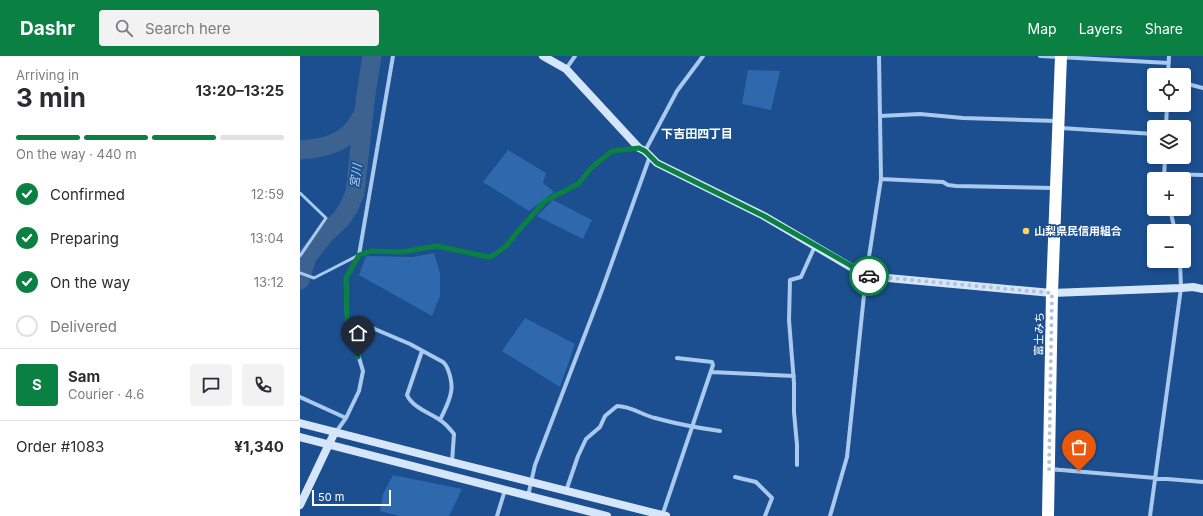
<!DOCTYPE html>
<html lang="en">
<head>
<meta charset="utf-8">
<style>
	:root { --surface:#fff; --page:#f2f2f3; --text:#2b2b33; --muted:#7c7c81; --line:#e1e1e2; --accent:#0b8043 }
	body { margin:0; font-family:Inter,"Noto Sans JP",sans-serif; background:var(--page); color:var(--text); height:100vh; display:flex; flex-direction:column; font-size:15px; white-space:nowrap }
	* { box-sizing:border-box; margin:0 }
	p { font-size:13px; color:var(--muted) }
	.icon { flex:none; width:22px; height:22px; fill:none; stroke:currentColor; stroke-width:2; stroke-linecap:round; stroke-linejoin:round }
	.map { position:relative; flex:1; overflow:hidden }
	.details { display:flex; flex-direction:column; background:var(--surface); width:300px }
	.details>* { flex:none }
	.tools { position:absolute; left:847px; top:12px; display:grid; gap:8px }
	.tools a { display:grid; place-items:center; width:44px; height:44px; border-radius:4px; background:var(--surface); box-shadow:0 2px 6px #0003; font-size:20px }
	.scale { position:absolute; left:12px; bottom:10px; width:79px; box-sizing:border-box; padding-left:4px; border:2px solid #fff; border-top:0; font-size:11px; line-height:14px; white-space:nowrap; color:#fff; -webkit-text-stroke:3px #1b4f8f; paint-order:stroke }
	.pin { position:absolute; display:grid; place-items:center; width:34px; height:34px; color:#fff; margin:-41px -17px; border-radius:50% 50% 50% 0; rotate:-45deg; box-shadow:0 0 4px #0007 }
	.pin .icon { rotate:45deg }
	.courier { position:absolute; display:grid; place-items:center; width:40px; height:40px; margin:-20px; border:3px solid #0b8043; border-radius:50%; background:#fff; color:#222; box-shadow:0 1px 5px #0007 }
	.head em { font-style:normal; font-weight:700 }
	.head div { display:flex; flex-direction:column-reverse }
	.head { display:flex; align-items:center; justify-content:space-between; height:68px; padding:0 16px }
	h1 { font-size:26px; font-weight:700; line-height:30px }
	.bar { display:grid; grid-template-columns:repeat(4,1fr); gap:6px 4px; align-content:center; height:48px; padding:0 16px }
	.bar i { height:5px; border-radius:3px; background:var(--line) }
	.bar .on { background:var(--accent) }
	.bar p { grid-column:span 4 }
	.line { display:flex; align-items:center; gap:10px; padding:0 16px; border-top:1px solid var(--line) }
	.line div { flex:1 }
	.round { display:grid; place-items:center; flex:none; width:42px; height:42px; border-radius:4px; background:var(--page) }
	ol { padding:0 16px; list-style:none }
	li { display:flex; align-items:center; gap:12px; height:44px }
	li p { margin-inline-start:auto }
	li .icon { padding:4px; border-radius:50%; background:var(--accent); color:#fff; stroke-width:4 }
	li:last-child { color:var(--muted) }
	li i { width:22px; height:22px; border:2px solid var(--line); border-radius:50% }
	header { display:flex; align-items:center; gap:24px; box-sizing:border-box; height:56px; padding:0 20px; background:var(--accent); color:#fff }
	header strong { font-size:19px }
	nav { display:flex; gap:22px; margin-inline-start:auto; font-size:14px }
	.search { width:280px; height:36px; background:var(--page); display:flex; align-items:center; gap:10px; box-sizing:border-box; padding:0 14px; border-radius:4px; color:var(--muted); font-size:15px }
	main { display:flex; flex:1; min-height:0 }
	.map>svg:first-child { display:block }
	.green { fill:#2e69ad }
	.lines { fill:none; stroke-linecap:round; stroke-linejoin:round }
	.river { stroke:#3c6290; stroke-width:19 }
	.lane { stroke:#a9c9ee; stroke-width:3 }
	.street { stroke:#a9c9ee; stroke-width:4 }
	.secondary { stroke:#d6e6fa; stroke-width:8 }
	.highway { stroke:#fff; stroke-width:12 }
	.done { stroke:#afc1d8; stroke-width:4; stroke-dasharray:0 7.2 }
	.route { stroke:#0b8043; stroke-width:5 }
	.poi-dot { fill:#ffd166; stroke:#1b4f8f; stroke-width:1.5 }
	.labels { text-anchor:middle; stroke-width:3.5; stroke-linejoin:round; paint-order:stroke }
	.poi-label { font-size:11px; font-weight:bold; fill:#fff; stroke:#1b4f8f; text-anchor:start }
	.street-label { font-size:11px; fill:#fff; stroke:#1b4f8f }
	.neighbourhood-label { font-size:12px; font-weight:bold; fill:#fff; stroke:#1b4f8f }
	.water-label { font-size:12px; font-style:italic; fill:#b5d3f5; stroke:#1b4f8f }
</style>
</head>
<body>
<header>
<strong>Dashr</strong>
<div class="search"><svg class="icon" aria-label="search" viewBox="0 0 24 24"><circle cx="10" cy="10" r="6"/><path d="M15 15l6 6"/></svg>Search here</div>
<nav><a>Map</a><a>Layers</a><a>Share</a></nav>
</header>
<main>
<section class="details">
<div class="head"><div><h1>3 min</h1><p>Arriving in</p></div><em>13:20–13:25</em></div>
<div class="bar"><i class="on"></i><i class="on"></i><i class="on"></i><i></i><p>On the way · 440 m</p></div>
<ol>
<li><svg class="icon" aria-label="check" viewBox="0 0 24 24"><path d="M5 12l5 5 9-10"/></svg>Confirmed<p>12:59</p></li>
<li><svg class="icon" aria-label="check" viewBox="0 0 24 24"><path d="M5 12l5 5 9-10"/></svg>Preparing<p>13:04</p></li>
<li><svg class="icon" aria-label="check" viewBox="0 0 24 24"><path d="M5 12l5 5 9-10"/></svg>On the way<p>13:12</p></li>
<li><i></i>Delivered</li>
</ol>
<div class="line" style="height:72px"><b class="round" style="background:var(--accent);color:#fff">S</b><div><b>Sam</b><p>Courier · 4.6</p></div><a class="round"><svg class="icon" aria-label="chat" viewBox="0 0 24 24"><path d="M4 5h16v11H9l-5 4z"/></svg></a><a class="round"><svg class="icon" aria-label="phone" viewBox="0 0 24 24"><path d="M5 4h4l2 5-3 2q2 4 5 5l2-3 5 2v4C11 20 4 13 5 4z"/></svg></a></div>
<div class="line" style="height:52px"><div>Order #1083</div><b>¥1,340</b></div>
</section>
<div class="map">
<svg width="903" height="460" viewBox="0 0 903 460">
	<rect width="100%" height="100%" fill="#1b4f8f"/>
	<path class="green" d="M448,14L480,15L471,54L442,48Z
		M208,94L246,117L243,127L254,136L229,155L183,126Z
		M253,144L292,164L283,183L237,160Z
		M134,197L140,217V240L132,260L59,219L66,200L113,201Z
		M225,262L275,288L260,331L202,295Z
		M93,419L162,433L149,460H99L80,455L83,438Z"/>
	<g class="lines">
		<path class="river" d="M0,94C18,93 39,89 52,75C56,70 60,63 64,57
			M0,224L7,201L25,178L41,163L49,151L55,137L66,38L72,0"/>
		<path class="lane" d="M0,137L26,162L0,200
			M0,217L14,222L59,199L71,195L101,196L137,190L189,201L194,199L206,190L218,175L245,145L278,128L292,111L312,95L338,92"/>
		<path class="street" d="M740,0L869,7
			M266,13L275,0
			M868,19L869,0
			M884,27L903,32
			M580,60L620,58L663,62L757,65
			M866,71L867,49
			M761,72L854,78
			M345,95L377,35L403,0
			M864,118L903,119
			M581,123L643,126L648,129L656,130L754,132
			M864,123L865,101
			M870,153L875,175
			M49,272L61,269L70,271L110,288L143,306C149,311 153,328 151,336C150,345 144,355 140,364
			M122,295L107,339C112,351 130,357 140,364C145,367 150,373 154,378L152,406
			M411,316L494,320
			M0,341L46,362
			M36,376L46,362L59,335L63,315L47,262L46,222L59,199L93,0
			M497,409V389L494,356V327L489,264L490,224L501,221L515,190
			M749,413L903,426
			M435,421L456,426L472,442L465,460
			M266,435L278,400L286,383L300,371L305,360L317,350C331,350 342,359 355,362C377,368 398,372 420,375
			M228,440L235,409L302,234L350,100
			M197,460L205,434
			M362,460L413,309L412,306L377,302
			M530,460L547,401L566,220L581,123L579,0
			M850,460L881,232L880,205"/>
		<path class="secondary" d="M243,0L266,13L339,92L345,95L357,107L464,160L566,220L752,237L881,232L893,231L903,233
			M0,367L152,406L366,460
			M0,381L307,460
			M0,449L29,388L35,376"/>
		<path class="highway" d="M748,460L752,237L761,0"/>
	</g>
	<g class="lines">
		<path class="done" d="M569,220L752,237L749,413L779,415"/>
		<path class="route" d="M58,301L47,262L46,222L59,199L71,195L101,196L137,190L189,201L194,199L206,190L218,175L245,145L278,128L292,111L312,95L339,92L345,95L357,107L464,160L569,220"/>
	</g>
	<circle class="poi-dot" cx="726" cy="175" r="4"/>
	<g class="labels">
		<g class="poi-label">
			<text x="734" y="179">山梨県民信用組合</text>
		</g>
		<g class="street-label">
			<text transform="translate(739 278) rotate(-89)" y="4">富士みち</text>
		</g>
		<g class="neighbourhood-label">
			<text x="397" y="82">下吉田四丁目</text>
		</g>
		<g class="water-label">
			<text transform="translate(56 120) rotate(-82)" y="4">宮川</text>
		</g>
	</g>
</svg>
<div class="tools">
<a><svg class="icon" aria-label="locate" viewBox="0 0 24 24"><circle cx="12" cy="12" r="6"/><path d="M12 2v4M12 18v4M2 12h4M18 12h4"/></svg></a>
<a><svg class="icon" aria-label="layers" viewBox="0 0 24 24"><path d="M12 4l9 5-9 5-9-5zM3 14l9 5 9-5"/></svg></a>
<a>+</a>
<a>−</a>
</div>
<div class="scale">50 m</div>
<div class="pin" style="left:779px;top:415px;background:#ea580c"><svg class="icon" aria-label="bag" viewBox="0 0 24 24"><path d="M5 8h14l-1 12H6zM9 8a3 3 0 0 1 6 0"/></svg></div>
<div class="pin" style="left:58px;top:301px;background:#1f2937"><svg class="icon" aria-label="home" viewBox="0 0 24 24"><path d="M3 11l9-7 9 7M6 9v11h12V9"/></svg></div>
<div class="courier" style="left:569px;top:220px"><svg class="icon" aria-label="car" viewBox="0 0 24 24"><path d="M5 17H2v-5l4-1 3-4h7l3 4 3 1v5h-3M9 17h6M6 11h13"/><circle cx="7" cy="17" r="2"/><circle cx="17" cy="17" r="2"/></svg></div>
</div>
</main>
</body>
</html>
